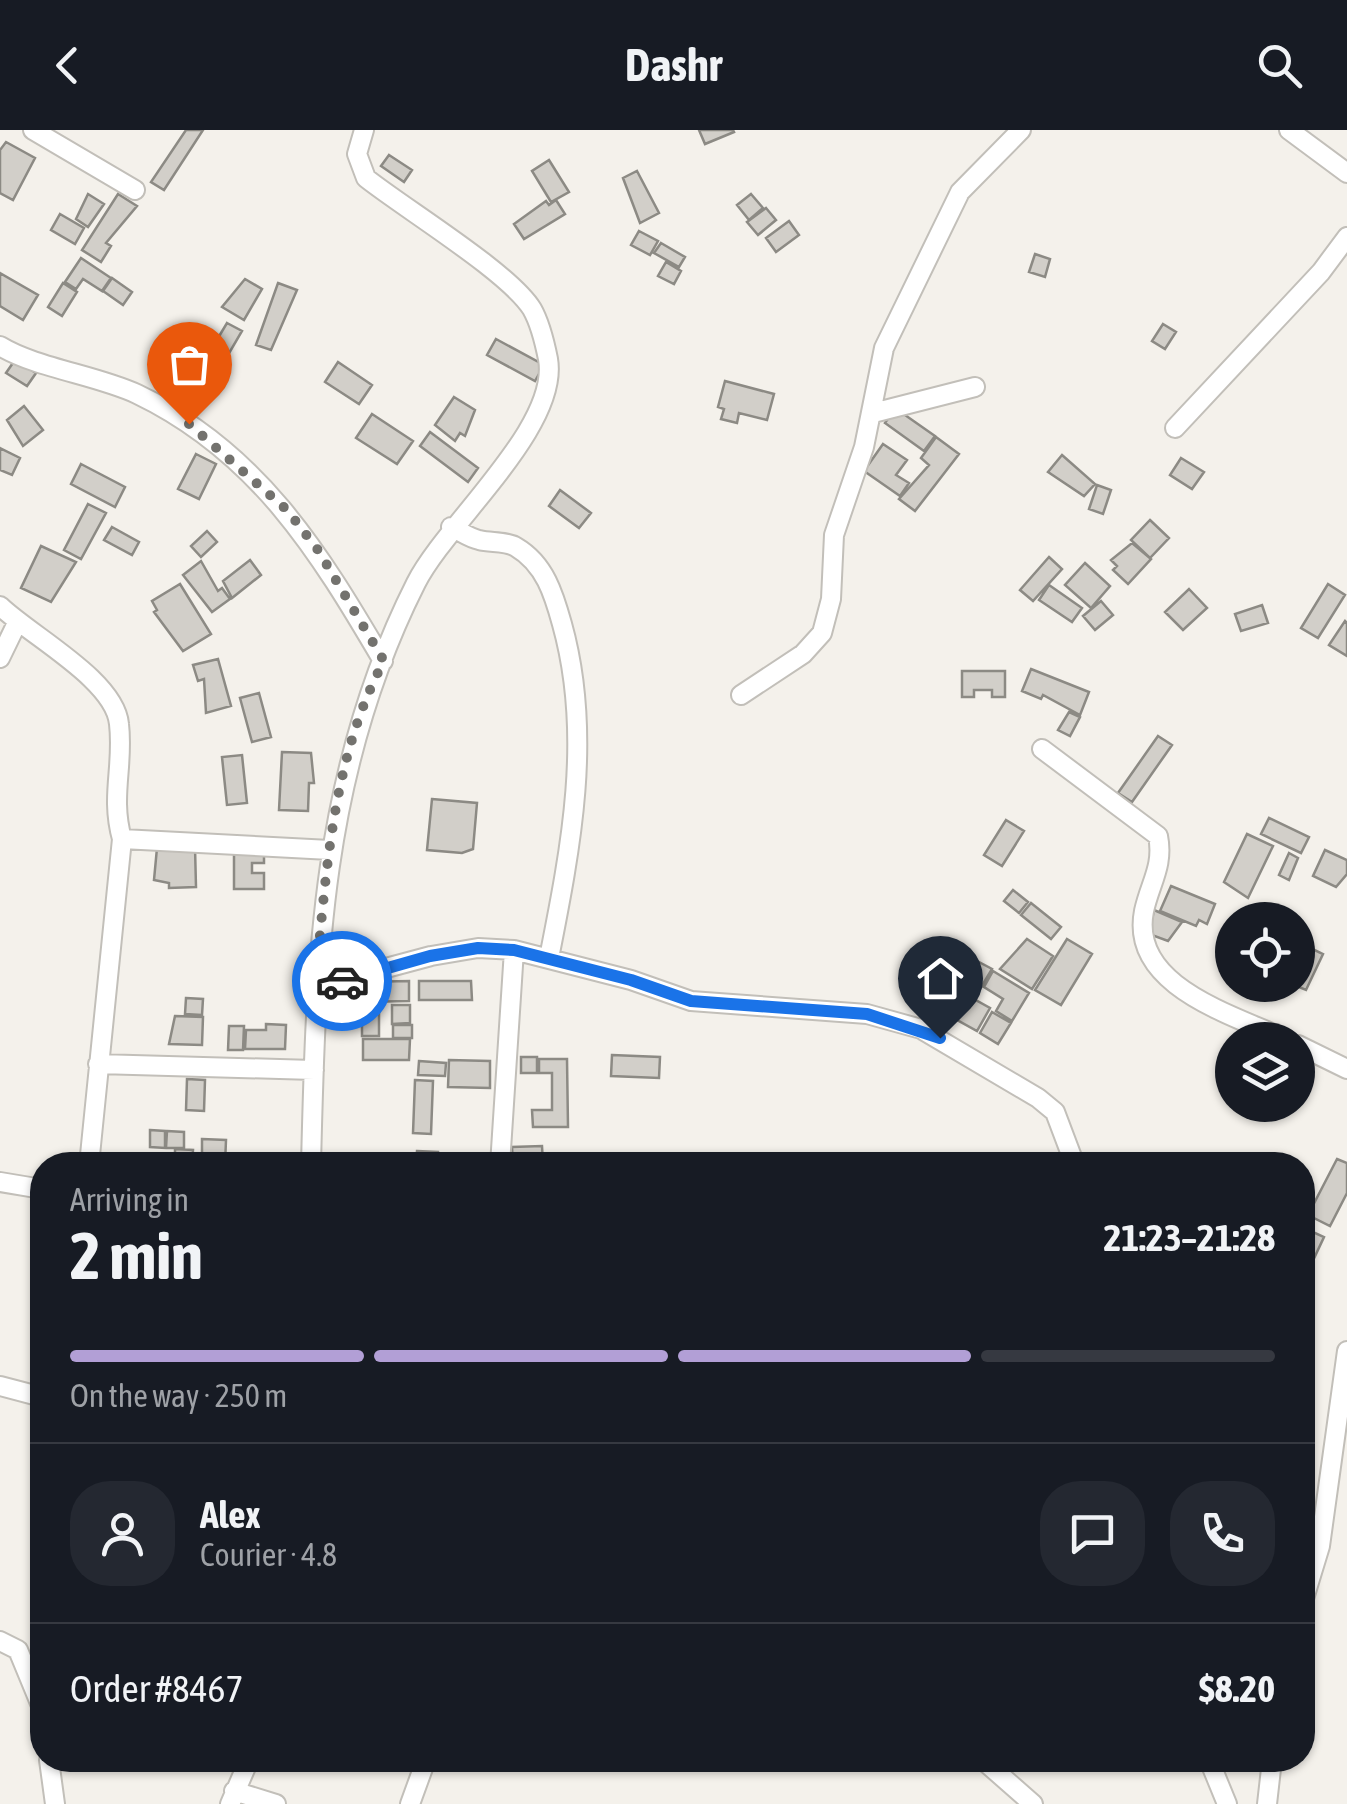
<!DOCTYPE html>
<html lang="en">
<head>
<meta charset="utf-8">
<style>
	:root { --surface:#171b24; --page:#242831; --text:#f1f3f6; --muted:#9ea1a6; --line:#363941; --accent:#b29fd6 }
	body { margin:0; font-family:"Asap Condensed",sans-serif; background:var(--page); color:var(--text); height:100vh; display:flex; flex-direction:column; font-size:38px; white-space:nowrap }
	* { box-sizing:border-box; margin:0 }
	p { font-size:32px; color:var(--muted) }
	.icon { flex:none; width:55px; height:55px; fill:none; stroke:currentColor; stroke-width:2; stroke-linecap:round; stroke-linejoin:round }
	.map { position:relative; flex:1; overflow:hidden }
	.panel { position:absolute; left:30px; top:1022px; width:1285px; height:620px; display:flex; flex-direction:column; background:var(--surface); border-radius:40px; box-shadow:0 2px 8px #0004 }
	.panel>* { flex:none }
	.buttons { position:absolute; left:1215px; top:772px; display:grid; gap:20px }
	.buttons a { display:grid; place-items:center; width:100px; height:100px; border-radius:50%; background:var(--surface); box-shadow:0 2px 8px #0004; font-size:50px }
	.pin { position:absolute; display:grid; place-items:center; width:85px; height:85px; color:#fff; margin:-102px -42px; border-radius:50% 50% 50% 0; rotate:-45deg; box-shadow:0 0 10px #0007 }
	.pin .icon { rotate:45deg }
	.courier { position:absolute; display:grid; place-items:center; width:100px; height:100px; margin:-50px; border:8px solid #1a73e8; border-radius:50%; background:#fff; color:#222; box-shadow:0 2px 12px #0007 }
	.head em { font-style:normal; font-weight:700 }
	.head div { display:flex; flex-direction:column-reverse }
	.head { display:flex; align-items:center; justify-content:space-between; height:170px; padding:0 40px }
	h1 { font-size:65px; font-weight:700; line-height:75px }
	.bar { display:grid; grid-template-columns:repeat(4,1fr); gap:15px 10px; align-content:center; height:120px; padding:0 40px }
	.bar i { height:12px; border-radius:8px; background:var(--line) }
	.bar .current { background:var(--accent) }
	.bar p { grid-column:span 4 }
	.line { display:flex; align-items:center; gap:25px; padding:0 40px; border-top:2px solid var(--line) }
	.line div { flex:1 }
	.round { display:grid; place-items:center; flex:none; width:105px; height:105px; border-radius:40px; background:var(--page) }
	header { display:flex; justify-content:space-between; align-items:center; height:130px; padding:0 40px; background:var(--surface); font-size:45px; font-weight:700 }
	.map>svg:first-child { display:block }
	.building { fill:#d2cfc9; stroke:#8c8a84; stroke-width:2.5 }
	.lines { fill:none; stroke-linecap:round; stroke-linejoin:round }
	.minor-casing { stroke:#c2bfb9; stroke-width:22 }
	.minor { stroke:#fff; stroke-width:18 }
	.done { stroke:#73726e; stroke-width:10; stroke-dasharray:0 18 }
	.route { stroke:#1a73e8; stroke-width:12 }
</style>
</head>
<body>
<header><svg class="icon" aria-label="back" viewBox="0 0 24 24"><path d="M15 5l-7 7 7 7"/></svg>Dashr<svg class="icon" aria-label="search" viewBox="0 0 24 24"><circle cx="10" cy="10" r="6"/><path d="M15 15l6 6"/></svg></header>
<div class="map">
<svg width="1347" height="1674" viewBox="0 0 1347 1674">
	<rect width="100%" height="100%" fill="#f4f1eb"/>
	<path class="building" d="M186,0H203L164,60L151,52Z
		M699,0H733L734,2L705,14Z
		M6,12L35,28L13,70L0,63V20Z
		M389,25L412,40L404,52L381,36Z
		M549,30L569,62L551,72L532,41Z
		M637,41L659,83L640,93L623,48Z
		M88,64L104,74L88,97L76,89Z
		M118,64L137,76L106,113L111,116L101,132L82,120Z
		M751,64L763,78L749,90L737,75Z
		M556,70L565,84L524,109L514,94L546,71L549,75Z
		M766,78L776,90L758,105L747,92Z
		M60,84L84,98L75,114L51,100Z
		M789,91L799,105L776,122L766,108Z
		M639,101L658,111L650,125L631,115Z
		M661,113L685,127L679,137L654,123Z
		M1035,124L1050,129L1045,147L1029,142Z
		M81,128L111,148L102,161L83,149L76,159L65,152Z
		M666,132L681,141L674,154L658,146Z
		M0,143L38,165L23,190L0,176Z
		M112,148L132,162L123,175L103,161Z
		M245,149L262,159L244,190L222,177Z
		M63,153L77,162L62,186L48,177Z
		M278,153L297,160L271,220L256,215Z
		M227,193L242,201L221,237L206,228Z
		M1163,194L1176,202L1165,219L1152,211Z
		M496,209L544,235L535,251L487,225Z
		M15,230L36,243L27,256L6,243Z
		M338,232L372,255L359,274L325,252Z
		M725,251L774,264L767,290L739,283L737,293L721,289L724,279L718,277Z
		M454,267L475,280L465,306L460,303L455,311L435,295Z
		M24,276L43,300L23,316L7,290Z
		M895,278L935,306L924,321L885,293Z
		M372,284L413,311L397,334L356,308Z
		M430,302L478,338L468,352L420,316Z
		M936,307L959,324L915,381L899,369L929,335L921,328Z
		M883,314L907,330L896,345L909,353L900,366L864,341Z
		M0,318L20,328L12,345L0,340Z
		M196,324L216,334L199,369L178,359Z
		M1062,325L1095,354L1084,366L1048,342Z
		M1181,328L1204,342L1192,359L1170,345Z
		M81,334L125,357L115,377L71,354Z
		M1097,355L1111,360L1103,384L1089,379Z
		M560,360L591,383L579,398L549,376Z
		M88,374L106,383L81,429L64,420Z
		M1150,390L1169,408L1150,428L1131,410Z
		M112,397L139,412L132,425L104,410Z
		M207,401L217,412L201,427L191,416Z
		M1132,413L1151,429L1128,454L1113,440L1117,436L1111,430Z
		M41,416L76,432L51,472L21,458Z
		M1049,427L1062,439L1033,471L1020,460Z
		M250,430L261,445L232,468L223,451Z
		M201,431L218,461L222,458L230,469L212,482L183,445Z
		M1085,433L1110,456L1091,478L1065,455Z
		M180,454L211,504L183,521L154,482L157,480L152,471Z
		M1328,454L1345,465L1318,508L1301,498Z
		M1049,455L1082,478L1072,492L1039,470Z
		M1189,459L1207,478L1183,500L1165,482Z
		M1101,471L1113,485L1095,500L1083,486Z
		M1262,475L1268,493L1241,501L1235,484Z
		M1345,491L1347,493V526L1329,515Z
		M218,529L231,576L206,583L204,549L198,551L193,535Z
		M1031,539L1089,562L1080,585L1043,565L1041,569L1022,561Z
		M962,541H1005V567H992V560H974V567H962Z
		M259,563L271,607L252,612L240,568Z
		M1069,582L1080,587L1070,606L1058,600Z
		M1158,606L1172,615L1132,672L1118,663Z
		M282,622L311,623L314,653H309L308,681L279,680Z
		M242,625L247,673L227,675L222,627Z
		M432,669L477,673L473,719L462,723L427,720Z
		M1269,688L1309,707L1301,723L1261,704Z
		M1006,690L1024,701L1002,736L984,725Z
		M1247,704L1273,716L1248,768L1224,752Z
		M195,717L196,757L169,758V753L154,750L157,718Z
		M1325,720L1347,730V744L1336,757L1313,746Z
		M234,722H264V733H252V743H264V759H234Z
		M1289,723L1298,728L1289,750L1279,745Z
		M1171,756L1215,774L1207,794L1199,790L1196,796L1160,781Z
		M1013,760L1028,772L1019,783L1004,771Z
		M1031,773L1061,797L1051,809L1021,785Z
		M1154,780L1182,792L1168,811L1149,804Z
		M1027,809L1053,826L1032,859L1000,839Z
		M1067,809L1092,824L1061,875L1035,860Z
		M936,810L960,822L936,868L915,858Z
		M1298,812L1323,824L1306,860L1294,855L1301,833Z
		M979,832L992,839L974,869L990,878L977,901L948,885Z
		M993,841L1029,863L1012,891L996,881L1003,869L984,857Z
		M409,851V871L361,872V852Z
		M419,851H471L472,870H419Z
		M186,868L203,869L202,885L185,884Z
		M392,875H410V893L392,894Z
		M362,882H379V906H362Z
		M992,882L1011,893L998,914L980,903Z
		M175,886L203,887L202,915L169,914Z
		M266,894L286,895L285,919H245L246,900H266Z
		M393,895H412V908H393Z
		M229,896H244L243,920H228Z
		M363,909H410L409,930H363Z
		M612,925L660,927L659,948L611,946Z
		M521,927H537V943H521Z
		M539,929H567L568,997H533L532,980H552V943H539Z
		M449,930L490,931V958L448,957Z
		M419,931L446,933L445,946L418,945Z
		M187,949L205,950L204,981L186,980Z
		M415,950L433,951L431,1004L413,1003Z
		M150,1000L165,1001V1018L150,1017Z
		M167,1001L184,1002V1018H166Z
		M202,1009L226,1010L225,1035H202Z
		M542,1016L543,1034L513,1035L512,1017Z
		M175,1019L193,1020L192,1035H175Z
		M417,1021L438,1022V1035H416Z
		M349,1024L407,1025V1035H349Z
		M1337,1029L1347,1033V1063L1330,1096L1308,1085Z
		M1302,1097L1324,1107L1302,1154Z"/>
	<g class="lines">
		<g class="minor-casing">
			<path id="minor" d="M33,0L135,60
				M1289,0L1347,43
				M0,216C36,238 96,245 137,264C258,322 319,422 383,531
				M873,283L975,257
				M1175,298L1321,142L1347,107
				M451,397C460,401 469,408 479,410C491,413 506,411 516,417C545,434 554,465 562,494C593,605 571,717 549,828
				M0,476C31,506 115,550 119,594C124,636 110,666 122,709L89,1035
				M0,528L17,493
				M741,565L803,524L822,503L831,469L834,405L864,317L884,218L960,62L1021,0
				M1042,619L1158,706C1164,736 1150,753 1144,781C1129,857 1235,885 1287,910
				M122,709L330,720
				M315,857L431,826L478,818L514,820L631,850L691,871L867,884L921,899L1038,968L1055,982L1075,1035
				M1298,915L1347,939
				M98,934L314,940
				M311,1035C316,829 321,641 416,453C447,392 560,297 548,229C545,214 540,193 532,179C509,142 405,79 366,48L357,24L364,0
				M500,1035L514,820
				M0,1052L42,1059
				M0,1256L42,1267
				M1302,1475L1320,1416L1347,1221
				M0,1511L18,1520L42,1578
				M49,1630L55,1674
				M983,1630L1033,1674
				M1209,1630L1227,1674
				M234,1661L276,1674
				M230,1674L249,1630
				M410,1674L426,1630
				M1267,1674L1272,1630"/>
		</g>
		<use href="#minor" class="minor"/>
	</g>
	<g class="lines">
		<path class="done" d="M189,294L287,380L318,420L384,531C331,629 326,749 315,857L342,851"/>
		<path class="route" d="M342,851L430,826L478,818L514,820L631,850L691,871L867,884L940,908"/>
	</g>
</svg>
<div class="buttons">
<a><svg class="icon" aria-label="locate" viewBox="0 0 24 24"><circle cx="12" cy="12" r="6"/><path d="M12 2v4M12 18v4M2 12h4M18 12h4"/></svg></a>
<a><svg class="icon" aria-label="layers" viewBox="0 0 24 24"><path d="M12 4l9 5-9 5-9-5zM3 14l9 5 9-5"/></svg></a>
</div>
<div class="pin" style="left:189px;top:294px;background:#ea580c"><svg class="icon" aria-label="bag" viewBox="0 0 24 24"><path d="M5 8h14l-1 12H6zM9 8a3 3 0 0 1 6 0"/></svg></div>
<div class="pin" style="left:940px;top:908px;background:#1f2937"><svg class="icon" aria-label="home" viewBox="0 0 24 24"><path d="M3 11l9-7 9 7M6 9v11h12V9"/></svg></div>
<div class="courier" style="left:342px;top:851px"><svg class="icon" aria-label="car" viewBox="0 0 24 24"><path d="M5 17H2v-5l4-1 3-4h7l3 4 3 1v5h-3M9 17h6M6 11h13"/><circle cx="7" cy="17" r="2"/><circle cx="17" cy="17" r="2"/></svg></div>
<section class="panel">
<div class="head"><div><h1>2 min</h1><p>Arriving in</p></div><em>21:23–21:28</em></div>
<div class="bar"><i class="current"></i><i class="current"></i><i class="current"></i><i></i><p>On the way · 250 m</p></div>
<div class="line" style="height:180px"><a class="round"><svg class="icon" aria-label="person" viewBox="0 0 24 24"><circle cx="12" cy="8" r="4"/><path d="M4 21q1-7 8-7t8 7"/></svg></a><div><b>Alex</b><p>Courier · 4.8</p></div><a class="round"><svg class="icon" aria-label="chat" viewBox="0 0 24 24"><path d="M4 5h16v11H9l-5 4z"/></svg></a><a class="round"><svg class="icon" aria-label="phone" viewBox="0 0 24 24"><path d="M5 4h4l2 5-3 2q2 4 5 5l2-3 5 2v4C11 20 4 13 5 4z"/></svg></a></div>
<div class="line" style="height:130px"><div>Order #8467</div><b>$8.20</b></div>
</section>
</div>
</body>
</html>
